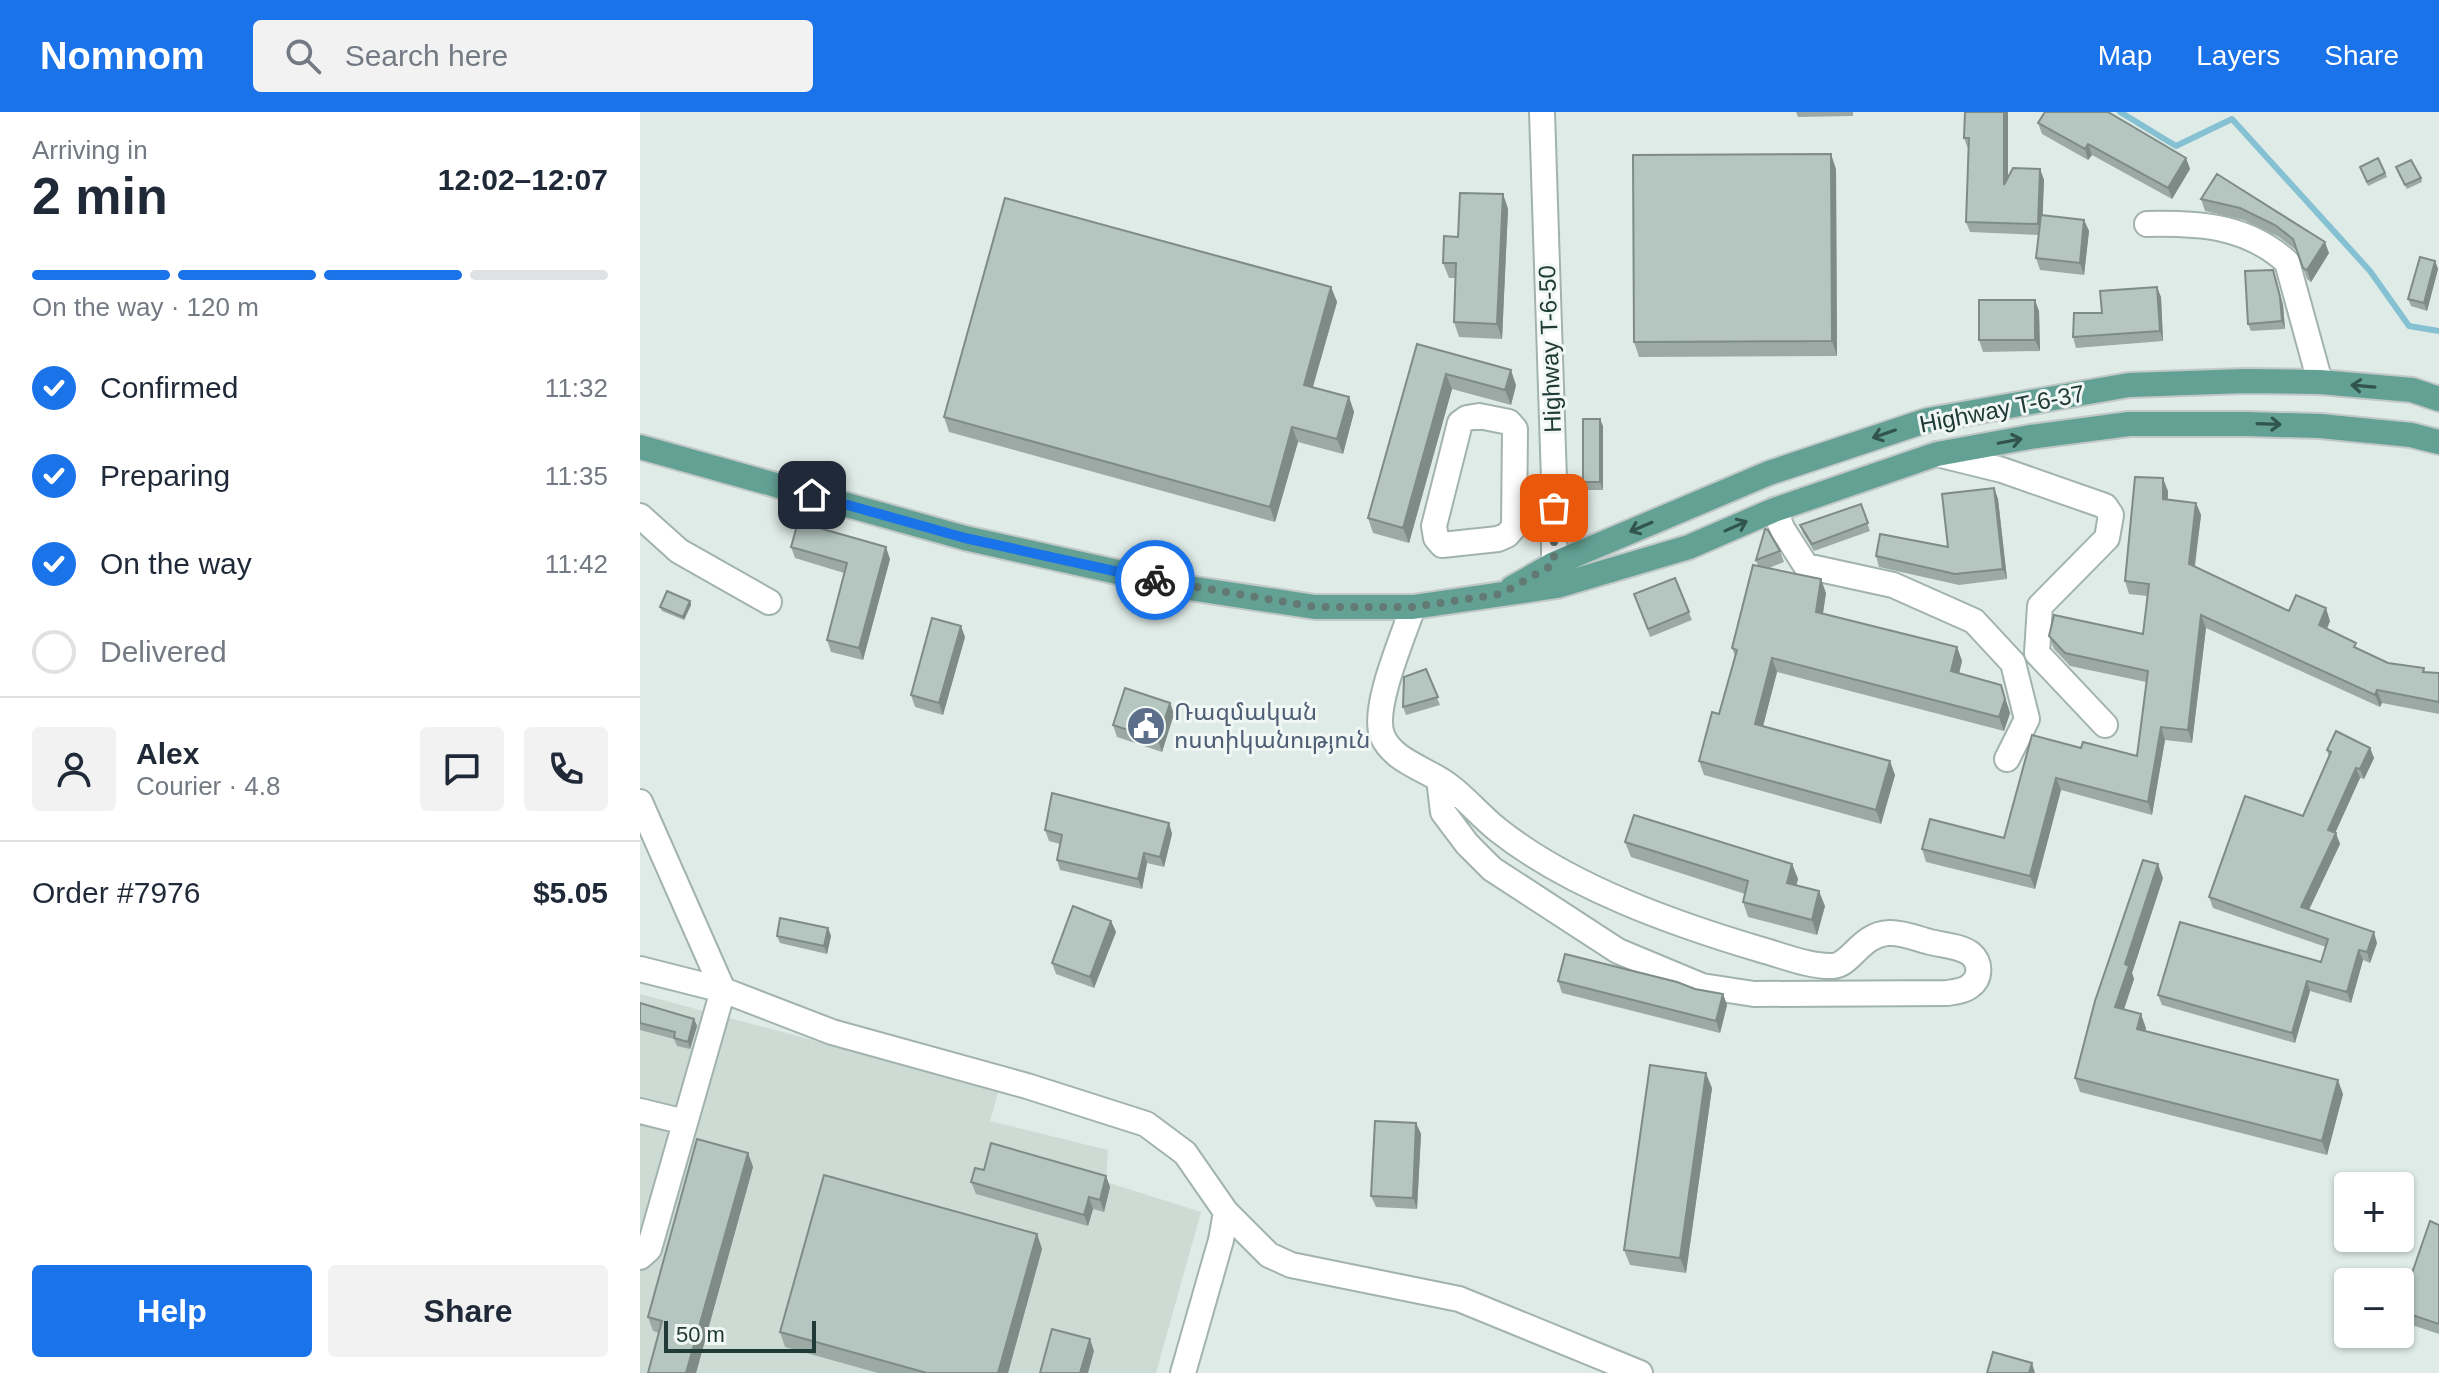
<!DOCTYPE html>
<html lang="en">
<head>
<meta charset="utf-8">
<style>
	:root { --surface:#fff; --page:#f2f2f3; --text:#1f2937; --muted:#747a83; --line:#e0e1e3; --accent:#1a73e8 }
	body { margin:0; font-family:Helvetica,"Noto Sans Armenian",sans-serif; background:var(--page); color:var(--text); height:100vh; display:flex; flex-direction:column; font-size:30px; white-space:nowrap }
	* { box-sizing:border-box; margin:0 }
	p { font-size:26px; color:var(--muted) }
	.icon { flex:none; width:44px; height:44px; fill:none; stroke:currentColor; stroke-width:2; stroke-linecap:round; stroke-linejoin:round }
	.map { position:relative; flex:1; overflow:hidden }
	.sheet { display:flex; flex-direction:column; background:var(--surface); width:640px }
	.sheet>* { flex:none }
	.fabs { position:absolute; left:1694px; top:1060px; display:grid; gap:16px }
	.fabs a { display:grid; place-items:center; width:80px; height:80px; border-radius:8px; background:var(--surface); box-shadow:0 2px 6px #0004; font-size:40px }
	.scale { position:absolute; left:24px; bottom:20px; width:152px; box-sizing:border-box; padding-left:8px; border:4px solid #203b36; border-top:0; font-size:22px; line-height:28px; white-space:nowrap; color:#203b36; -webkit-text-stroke:6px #f0f7f4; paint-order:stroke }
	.pin { position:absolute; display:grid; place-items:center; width:68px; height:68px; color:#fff; margin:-34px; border-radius:16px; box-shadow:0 4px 12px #0006 }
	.courier { position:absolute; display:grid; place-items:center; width:80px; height:80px; margin:-40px; border:6px solid #1a73e8; border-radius:50%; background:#fff; color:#222; box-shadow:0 2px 10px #0007 }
	.overview em { font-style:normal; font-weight:600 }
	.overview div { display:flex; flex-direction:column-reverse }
	.overview { display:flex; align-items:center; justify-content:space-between; height:136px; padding:0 32px }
	h1 { font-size:52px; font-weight:600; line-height:60px }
	.bar { display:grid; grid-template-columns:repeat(4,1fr); gap:12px 8px; align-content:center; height:96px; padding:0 32px }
	.bar i { height:10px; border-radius:6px; background:var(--line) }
	.bar .current { background:var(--accent) }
	.bar p { grid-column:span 4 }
	.line { display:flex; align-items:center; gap:20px; padding:0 32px; border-top:2px solid var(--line) }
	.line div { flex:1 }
	.round { display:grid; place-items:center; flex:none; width:84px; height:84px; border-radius:8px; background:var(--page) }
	ol { padding:0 32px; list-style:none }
	li { display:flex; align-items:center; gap:24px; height:88px }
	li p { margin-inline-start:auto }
	li .icon { padding:8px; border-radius:50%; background:var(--accent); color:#fff; stroke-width:4 }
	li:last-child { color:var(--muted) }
	li i { width:44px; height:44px; border:4px solid var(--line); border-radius:50% }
	.button { display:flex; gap:16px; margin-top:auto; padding:16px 32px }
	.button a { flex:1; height:92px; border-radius:8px; background:var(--accent); color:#fff; font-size:32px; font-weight:600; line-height:92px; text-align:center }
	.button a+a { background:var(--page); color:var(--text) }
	header { display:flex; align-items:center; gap:48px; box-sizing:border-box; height:112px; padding:0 40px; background:var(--accent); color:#fff }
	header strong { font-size:38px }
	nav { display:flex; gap:44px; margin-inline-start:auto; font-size:28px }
	.search { width:560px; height:72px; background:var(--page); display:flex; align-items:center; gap:20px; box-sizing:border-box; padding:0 28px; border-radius:8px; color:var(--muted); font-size:30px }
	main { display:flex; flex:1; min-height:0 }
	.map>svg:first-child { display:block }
	.built { fill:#cddbd5 }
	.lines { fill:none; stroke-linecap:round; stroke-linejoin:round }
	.stream { stroke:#85c1d2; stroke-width:6 }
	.minor-casing { stroke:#a2b3ae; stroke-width:28 }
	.major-casing { stroke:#c1c8c7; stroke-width:28 }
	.minor { stroke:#fff; stroke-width:24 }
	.major { stroke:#63a195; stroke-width:24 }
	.wall { fill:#9caaa5 }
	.shaded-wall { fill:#7f8b86 }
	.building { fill:#b5c6c0; stroke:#7f8b86; stroke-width:2 }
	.oneway { stroke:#31544e }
	.done { stroke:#637974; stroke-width:8; stroke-dasharray:0 14.4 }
	.route { stroke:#1a73e8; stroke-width:10 }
	.labels { text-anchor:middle; stroke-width:6; stroke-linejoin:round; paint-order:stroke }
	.street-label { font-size:24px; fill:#203b36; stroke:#f0f7f4 }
	.service-label { font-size:24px; fill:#4e5e75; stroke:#f0f7f4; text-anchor:start }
</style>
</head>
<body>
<header>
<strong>Nomnom</strong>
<div class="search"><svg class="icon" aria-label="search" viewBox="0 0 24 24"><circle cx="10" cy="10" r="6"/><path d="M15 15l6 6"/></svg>Search here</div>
<nav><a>Map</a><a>Layers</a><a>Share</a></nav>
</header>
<main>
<section class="sheet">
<div class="overview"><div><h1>2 min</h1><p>Arriving in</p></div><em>12:02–12:07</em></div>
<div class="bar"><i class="current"></i><i class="current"></i><i class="current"></i><i></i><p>On the way · 120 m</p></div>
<ol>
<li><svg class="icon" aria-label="check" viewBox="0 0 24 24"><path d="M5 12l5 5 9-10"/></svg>Confirmed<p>11:32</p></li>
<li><svg class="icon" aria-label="check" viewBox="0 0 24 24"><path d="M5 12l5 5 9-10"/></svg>Preparing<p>11:35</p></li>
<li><svg class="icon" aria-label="check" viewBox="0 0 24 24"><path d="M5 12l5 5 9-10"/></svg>On the way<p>11:42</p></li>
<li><i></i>Delivered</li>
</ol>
<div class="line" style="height:144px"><a class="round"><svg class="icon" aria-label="person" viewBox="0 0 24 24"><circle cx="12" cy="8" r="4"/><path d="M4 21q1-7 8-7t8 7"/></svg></a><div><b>Alex</b><p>Courier · 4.8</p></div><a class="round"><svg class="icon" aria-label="chat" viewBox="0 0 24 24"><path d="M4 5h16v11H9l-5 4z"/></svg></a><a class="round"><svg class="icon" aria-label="phone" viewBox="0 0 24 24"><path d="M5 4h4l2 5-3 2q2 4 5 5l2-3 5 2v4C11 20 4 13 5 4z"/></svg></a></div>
<div class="line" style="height:104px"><div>Order #7976</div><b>$5.05</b></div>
<div class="button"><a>Help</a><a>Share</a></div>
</section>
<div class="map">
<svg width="1799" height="1261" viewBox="0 0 1799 1261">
	<rect width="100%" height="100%" fill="#dfebe6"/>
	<path class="built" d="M0,882L359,978L350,1009L468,1038L466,1070L561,1100L516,1261H0Z"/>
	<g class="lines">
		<path class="stream" d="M1480,0L1536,34L1592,7L1730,159L1769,214L1799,219"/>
		<g class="minor-casing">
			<path id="minor" d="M902,0L914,368V452L917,472
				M1507,112C1559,111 1606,113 1647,150L1680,270
				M839,304L869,310L875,317L874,415L867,423L858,427L802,433L796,426L794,414L820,311L827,306Z
				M1297,342L1362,358L1465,394L1471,403L1467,426L1400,494L1397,541L1465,613
				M1134,398L1143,418L1166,454L1253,473L1334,509L1373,551L1387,607L1367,647
				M0,404L39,439L129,490
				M773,495C763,525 732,595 742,623C752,649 787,657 808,673C826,686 840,704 858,718C930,775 1034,812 1122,838C1144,844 1170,855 1193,854C1211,853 1221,822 1249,821C1262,820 1278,827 1290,830C1302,833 1321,834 1331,842C1341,851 1341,866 1330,874C1324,879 1314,880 1307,881L1114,882L1062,874L978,839L852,757L827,732L803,700L799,667
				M0,690L83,878L0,857
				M0,999L45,1010
				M586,1100L629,1143L651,1153L819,1187L1000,1261
				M0,1145L9,1137L83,878L192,920L387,974L506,1012L545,1041L586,1100L581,1128L543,1261"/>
		</g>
		<g class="major-casing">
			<path id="major" d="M0,335L325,426L549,476L675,495H773L917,474L1049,435L1134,398L1297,342L1390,325L1489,312H1606L1680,314L1771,323L1799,330
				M872,476L914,452L1129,361L1288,308L1489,273L1606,269L1680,270L1772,278L1799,287"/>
		</g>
		<use href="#minor" class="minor"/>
		<use href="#major" class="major"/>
	</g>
	<path class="wall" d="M1156,0H1213V4L1158,5Z
		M1368,0V66L1400,57L1404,68L1402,103L1444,108L1449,119L1444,163L1400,158L1396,146L1399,123L1330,120L1326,110L1328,37L1324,26Z
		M1398,11L1546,46L1550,57L1532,87L1452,43L1448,48L1402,22Z
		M1738,46L1747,65L1728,74L1720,55Z
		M1196,57L1197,244L999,245L994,230Z
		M1757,59L1781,66L1782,70L1767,77Z
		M1577,62L1689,141L1671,170L1667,167L1657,139L1639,125L1604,108L1565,99L1561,87Z
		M863,82L868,97L862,227L819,225L814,210L816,166H809L803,151Z
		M1795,149L1798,157L1787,199L1771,194L1768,187Z
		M1636,166L1643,193L1645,217L1611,219L1608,212Z
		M691,175L697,190L673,275L709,285L714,300L703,342L658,330L635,410L309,320L304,305Z
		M1521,185L1523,229L1436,236L1433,225L1462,201Z
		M1399,199L1400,239L1343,240L1339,228Z
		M777,232L876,273L871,293L812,277L769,431L733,421L728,406Z
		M963,314V378H946L943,370Z
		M1354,376L1358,387L1367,467L1319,473L1239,455L1236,444L1308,435Z
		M1528,379V387L1556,391L1561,403L1555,455L1649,499L1690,509L1687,517L1718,537L1748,551L1784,556L1785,560L1799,561V602L1742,591L1740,595L1566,516L1552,631L1525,628L1512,703L1421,678L1395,777L1286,750L1282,737L1364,726L1441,636L1497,644L1506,570L1430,554L1414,537L1409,524L1503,522L1507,484L1489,482L1485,469Z
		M1221,392L1230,419L1174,439L1163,421L1160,413Z
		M151,435L250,447L223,548L191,540L187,528L204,461L155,446Z
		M1140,439L1144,450L1129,456L1186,481L1183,501L1317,535L1322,549L1319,562L1361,573L1370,601L1364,619L1137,560L1123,614L1255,663L1241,712L1064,663L1059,649L1079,602L1095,544L1092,536L1118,454L1116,448Z
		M1035,466L1052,508L1010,525L994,482Z
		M50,489L51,493L44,508L22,499L20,495Z
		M325,525L303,603L275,595L271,583Z
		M786,557L800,593L766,603L763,595Z
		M530,591L534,602L522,640L477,625L473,613Z
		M1730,636L1734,646L1724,667L1720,666L1695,721L1700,732L1669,798L1737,831L1730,851L1723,848L1711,891L1670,879L1655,931L1522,893L1518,883L1681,850L1686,835L1573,796L1569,785L1663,704L1689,645L1687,638Z
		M529,711L532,722L524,755L507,751L502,777L420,758L417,748L420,732L409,729L405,718Z
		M985,730L1152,752L1158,767L1156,773L1185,794L1177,823L1108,805L1103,790L1105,782L991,745Z
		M1523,766L1492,861L1494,867L1484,897L1506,916L1505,919L1703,982L1687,1043L1440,980L1435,966Z
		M471,809L476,820L454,876L416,862L412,851Z
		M188,816L191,824L187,842L140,831L137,824Z
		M918,869L1055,877L1083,882L1087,893L1080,921L922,881Z
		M0,891L54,907L57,914L50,937L37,934L34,927L0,918Z
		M1072,976L1046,1161L990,1153L984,1138Z
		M776,1011L781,1022L777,1097L736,1095L731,1084Z
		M108,1041L113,1055L56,1261H8L19,1221L13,1219L8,1205Z
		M344,1058L466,1064L470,1075L464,1100L453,1097L448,1114L336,1082L331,1070Z
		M1799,1113V1222L1763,1210L1760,1201V1196Z
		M397,1122L402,1137L368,1261H238L145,1235L140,1220Z"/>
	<path class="shaded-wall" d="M1364,0H1368V84L1364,73Z
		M1448,32L1452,43L1448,48L1445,37Z
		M1191,42L1196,57L1197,244L1192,229Z
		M1546,46L1550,57L1532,87L1528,76Z
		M1400,57L1404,68L1402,123L1398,112Z
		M863,82L868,97L862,227L857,212Z
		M1444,108L1449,119L1444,163L1440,151Z
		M1685,130L1689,141L1671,170L1667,158Z
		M1795,149L1798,157L1787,199L1784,191Z
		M1633,158L1643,193L1645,217L1642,209Z
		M691,175L697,190L669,288L664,273Z
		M1517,175L1521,185L1523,229L1520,219Z
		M1395,188L1399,199L1400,239L1395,228Z
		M871,258L876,273L871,293L865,278Z
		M806,262L812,277L769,431L763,416Z
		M709,285L714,300L703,342L697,327Z
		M960,307L963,314V378L960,370Z
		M652,315L658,330L635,410L630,395Z
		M1523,366L1528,379L1527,399L1523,387Z
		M1354,376L1358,387L1367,467L1363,457Z
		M1556,391L1561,403L1553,465L1549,452Z
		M246,435L250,447L223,548L219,536Z
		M1181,467L1186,481L1181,514L1176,500Z
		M50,489L51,493L44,508L43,505Z
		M1686,496L1690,509L1683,525L1679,513Z
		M1561,503L1566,516L1552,631L1548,618Z
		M321,514L325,525L303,603L299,591Z
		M1317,535L1322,549L1316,573L1311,559Z
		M1132,546L1137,560L1120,626L1115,612Z
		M1361,573L1370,601L1364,619L1359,605Z
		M1737,578L1742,591L1740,595L1735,583Z
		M530,591L534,602L522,640L518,628Z
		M1521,615L1525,628L1512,703L1508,690Z
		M1730,636L1734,646L1724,667L1720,657Z
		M1250,649L1255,663L1241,712L1236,698Z
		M1716,656L1720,666L1692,728L1688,718Z
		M1416,666L1421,678L1395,777L1390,764Z
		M529,711L532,722L524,755L520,745Z
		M1696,721L1700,732L1665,806L1661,795Z
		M504,741L507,751L502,777L498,767Z
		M1152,752L1158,767L1153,786L1147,771Z
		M1518,752L1523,766L1492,861L1494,867L1480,909L1475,895L1485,852Z
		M1179,779L1185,794L1177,823L1172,808Z
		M471,809L476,820L454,876L450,865Z
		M188,816L191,824L187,842L184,834Z
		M1734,820L1737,831L1730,851L1727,840Z
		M1719,838L1723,848L1711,891L1707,880Z
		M1667,869L1670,879L1655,931L1652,921Z
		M1083,882L1087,893L1080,921L1076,909Z
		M1501,902L1506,916L1502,931L1497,917Z
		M54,907L57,914L50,937L48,930Z
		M1066,961L1072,976L1046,1161L1040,1146Z
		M1698,968L1703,982L1687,1043L1682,1029Z
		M776,1011L781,1022L777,1097L773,1086Z
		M108,1041L113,1055L56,1261H46Z
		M466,1064L470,1075L464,1100L460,1088Z
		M449,1085L453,1097L448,1114L444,1103Z
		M397,1122L402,1137L368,1261H358Z
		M450,1227L454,1239L448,1261H440Z
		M1392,1251L1395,1261H1389Z"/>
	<path class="building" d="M1325,0H1364V73L1373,56L1400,57L1398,112L1326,110L1329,26H1324Z
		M1405,0H1468L1546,46L1528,76L1448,32L1445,37L1398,11Z
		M1191,42L1192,229L994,230L993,43Z
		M1738,46L1745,61L1727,70L1720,55Z
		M1771,48L1781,66L1765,73L1756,55Z
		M1577,62L1685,130L1667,158L1663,156L1653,127L1635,113L1600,96L1561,87Z
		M820,81L863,82L857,212L814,210L816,151H803L804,124L818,125Z
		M365,86L691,175L664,273L709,285L697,327L652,315L630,395L304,305Z
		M1401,103L1444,108L1440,151L1396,146Z
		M1780,145L1795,149L1784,191L1768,187Z
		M1633,158L1640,185L1642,209L1608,212L1605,159Z
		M1517,175L1520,219L1433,225L1434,201H1462L1460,179Z
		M1339,188H1395V228H1339Z
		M777,232L871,258L865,278L806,262L763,416L728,406Z
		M943,307H960V370H943Z
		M1495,365L1523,366V387L1556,391L1549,452L1649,499L1656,483L1686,496L1679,513L1716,531L1714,535L1748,551L1784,556L1783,560L1799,561V590L1737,578L1735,583L1561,503L1548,618L1521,615L1508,690L1416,666L1390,764L1282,737L1290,707L1364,726L1392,623L1441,636L1443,630L1497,644L1508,559L1425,541L1409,524L1414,503L1503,522L1509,472L1485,469Z
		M1354,376L1363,457L1315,462L1236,444L1240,422L1308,435L1302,382Z
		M1221,392L1228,411L1172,432L1160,413Z
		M158,410L246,435L219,536L187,528L207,451L151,435Z
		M1125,417L1128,418L1140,439L1116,448Z
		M1113,453L1181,467L1176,500L1317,535L1311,559L1361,573L1365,587L1359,605L1132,546L1115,612L1250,649L1236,698L1059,649L1072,600L1079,602L1097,538L1092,536Z
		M1035,466L1049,500L1008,517L994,482Z
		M27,479L50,489L43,505L20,495Z
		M292,506L321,514L299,591L271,583Z
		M786,557L798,585L763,595L764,565Z
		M485,576L530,591L518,628L473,613Z
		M1696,619L1730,636L1720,657L1716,656L1688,718L1696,721L1661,795L1734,820L1727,840L1719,838L1707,880L1667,869L1652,921L1518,883L1540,810L1681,850L1688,827L1569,785L1605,684L1663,704L1691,640L1687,638Z
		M412,681L529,711L520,745L504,741L498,767L417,748L422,723L405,718Z
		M994,703L1152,752L1147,771L1179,779L1172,808L1103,790L1108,769L985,730Z
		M1503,748L1518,752L1485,852L1489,854L1475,895L1501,902L1497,917L1698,968L1682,1029L1435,966L1455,889Z
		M433,794L471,809L450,865L412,851Z
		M140,806L188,816L184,834L137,824Z
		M925,842L1037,870L1055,877L1083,882L1076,909L918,869Z
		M0,891L54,907L48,930L34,926L35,920L0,911Z
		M1010,953L1066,961L1040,1146L984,1138Z
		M735,1009L776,1011L773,1086L731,1084Z
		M57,1027L108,1041L46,1261H8L22,1209L8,1205Z
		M351,1031L466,1064L460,1088L449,1085L444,1103L331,1070L335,1056L344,1058Z
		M184,1063L397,1122L358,1261H287L140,1220Z
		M1790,1109L1799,1113V1212L1760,1199V1196Z
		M412,1217L450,1227L440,1261H400Z
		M1353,1240L1392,1251L1389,1261H1347Z"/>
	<defs><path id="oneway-shaft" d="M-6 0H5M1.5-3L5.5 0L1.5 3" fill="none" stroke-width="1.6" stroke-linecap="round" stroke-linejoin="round" transform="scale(2)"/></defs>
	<g class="oneway">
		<use href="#oneway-shaft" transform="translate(1723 274) rotate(-175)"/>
		<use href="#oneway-shaft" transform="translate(1629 312) rotate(2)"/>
		<use href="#oneway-shaft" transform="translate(1244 322) rotate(161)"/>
		<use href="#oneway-shaft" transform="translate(1370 329) rotate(-11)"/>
		<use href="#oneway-shaft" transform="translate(1096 414) rotate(-24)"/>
		<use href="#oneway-shaft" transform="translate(1001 415) rotate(157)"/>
	</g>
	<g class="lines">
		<path class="done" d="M515,468L675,495H773L861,482L914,452V396"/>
		<path class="route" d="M172,383L325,426L515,468"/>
	</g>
	<defs>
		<g id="civic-disc" transform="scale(2)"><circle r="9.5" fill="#5c6f8a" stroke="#f0f7f4"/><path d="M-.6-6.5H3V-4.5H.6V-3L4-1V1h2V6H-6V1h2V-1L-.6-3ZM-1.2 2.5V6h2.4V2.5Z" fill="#fff"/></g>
	</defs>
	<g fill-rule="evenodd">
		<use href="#civic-disc" x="506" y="614"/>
	</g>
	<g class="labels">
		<g class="street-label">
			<text transform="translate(910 237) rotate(-92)" y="8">Highway T-6-50</text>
			<text transform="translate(1362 297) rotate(-11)" y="8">Highway T-6-37</text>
		</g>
		<g class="service-label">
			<text x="534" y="608">Ռազմական<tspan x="534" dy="28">ոստիկանություն</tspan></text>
		</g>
	</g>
</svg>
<div class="fabs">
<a>+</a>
<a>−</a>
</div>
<div class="scale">50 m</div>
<div class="pin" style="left:914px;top:396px;background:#ea580c"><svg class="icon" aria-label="bag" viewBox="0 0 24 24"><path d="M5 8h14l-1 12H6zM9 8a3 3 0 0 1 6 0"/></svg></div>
<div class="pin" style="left:172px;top:383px;background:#1f2937"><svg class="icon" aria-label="home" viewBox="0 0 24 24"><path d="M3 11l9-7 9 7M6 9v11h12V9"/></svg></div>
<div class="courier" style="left:515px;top:468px"><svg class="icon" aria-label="bike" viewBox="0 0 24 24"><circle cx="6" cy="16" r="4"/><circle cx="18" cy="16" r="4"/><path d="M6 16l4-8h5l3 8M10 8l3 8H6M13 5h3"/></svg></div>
</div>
</main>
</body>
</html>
